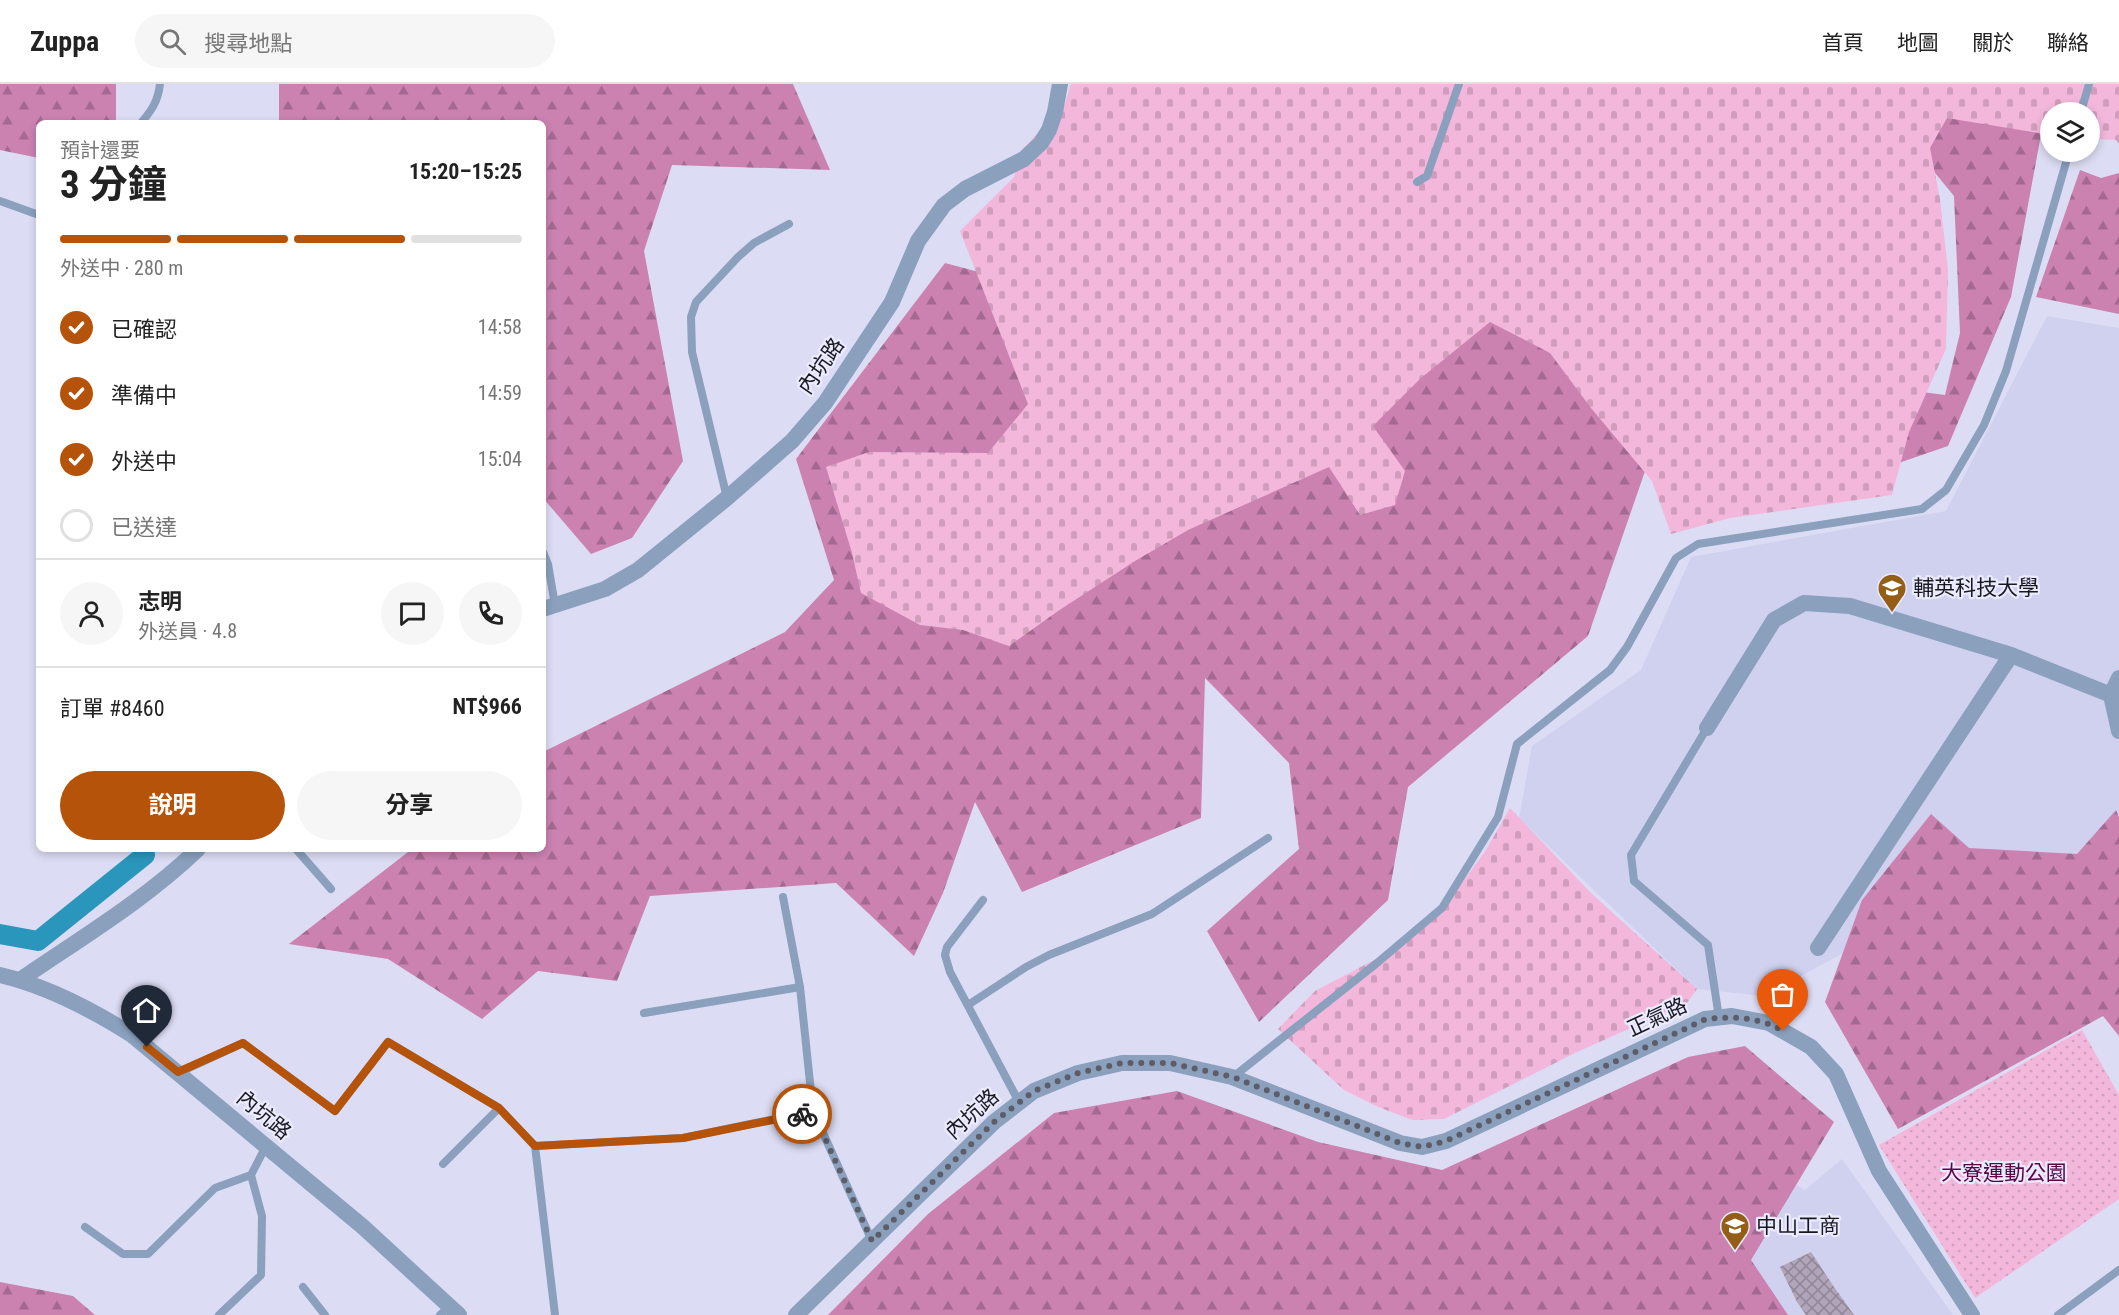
<!DOCTYPE html>
<html lang="zh-TW">
<head>
<meta charset="utf-8">
<style>
	:root { --surface:#fff; --page:#f6f6f6; --text:#222; --muted:#767676; --line:#e0e0e0; --accent:#b45309 }
	body { margin:0; font-family:"Roboto Condensed","Noto Sans TC",sans-serif; background:var(--page); color:var(--text); height:100vh; display:flex; flex-direction:column; font-size:22px; white-space:nowrap }
	* { box-sizing:border-box; margin:0 }
	p { font-size:20px; color:var(--muted) }
	.icon { flex:none; width:33px; height:33px; fill:none; stroke:currentColor; stroke-width:2; stroke-linecap:round; stroke-linejoin:round }
	.map { position:relative; flex:1; overflow:hidden }
	.panel { position:absolute; left:36px; top:36px; width:510px; height:732px; display:flex; flex-direction:column; background:var(--surface); border-radius:9px; box-shadow:0 3px 9px #0003 }
	.panel>* { flex:none }
	.buttons { position:absolute; left:2040px; top:18px; display:grid; gap:12px }
	.buttons a { display:grid; place-items:center; width:60px; height:60px; border-radius:50%; background:var(--surface); box-shadow:0 3px 9px #0003; font-size:30px }
	.pin { position:absolute; display:grid; place-items:center; width:51px; height:51px; color:#fff; margin:-62px -26px; border-radius:50% 50% 50% 0; rotate:-45deg; box-shadow:0 0 6px #0007 }
	.pin .icon { rotate:45deg }
	.courier { position:absolute; display:grid; place-items:center; width:60px; height:60px; margin:-30px; border:4px solid #b45309; border-radius:50%; background:#fff; color:#222; box-shadow:0 2px 8px #0007 }
	.headline em { font-style:normal; font-weight:700 }
	.headline div { display:flex; flex-direction:column-reverse }
	.headline { display:flex; align-items:center; justify-content:space-between; height:102px; padding:0 24px }
	h1 { font-size:39px; font-weight:700; line-height:45px }
	.bar { display:grid; grid-template-columns:repeat(4,1fr); gap:9px 6px; align-content:center; height:72px; padding:0 24px }
	.bar i { height:8px; border-radius:4px; background:var(--line) }
	.bar .selected { background:var(--accent) }
	.bar p { grid-column:span 4 }
	.line { display:flex; align-items:center; gap:15px; padding:0 24px; border-top:2px solid var(--line) }
	.line div { flex:1 }
	.round { display:grid; place-items:center; flex:none; width:63px; height:63px; border-radius:32px; background:var(--page) }
	ol { padding:0 24px; list-style:none }
	li { display:flex; align-items:center; gap:18px; height:66px }
	li p { margin-inline-start:auto }
	li .icon { padding:6px; border-radius:50%; background:var(--accent); color:#fff; stroke-width:4 }
	li:last-child { color:var(--muted) }
	li i { width:33px; height:33px; border:3px solid var(--line); border-radius:50% }
	.button { display:flex; gap:12px; margin-top:auto; padding:12px 24px }
	.button a { flex:1; height:69px; border-radius:36px; background:var(--accent); color:#fff; font-size:24px; font-weight:700; line-height:69px; text-align:center }
	.button a+a { background:var(--page); color:var(--text) }
	header { display:flex; align-items:center; gap:36px; box-sizing:border-box; height:84px; padding:0 30px; background:var(--surface); border-bottom:2px solid var(--line) }
	header strong { font-size:28px }
	nav { display:flex; gap:33px; margin-inline-start:auto; font-size:21px }
	.search { width:420px; height:54px; background:var(--page); display:flex; align-items:center; gap:15px; box-sizing:border-box; padding:0 21px; border-radius:33px; color:var(--muted); font-size:22px }
	.map>svg:first-child { display:block }
	.built { fill:#cfd1ef }
	.forest { fill:url(#forest-firs) }
	.cemetery { fill:url(#cemetery-stones) }
	.park { fill:url(#park-dots) }
	.lines { fill:none; stroke-linecap:round; stroke-linejoin:round }
	.canal { stroke:#2b96bb; stroke-width:20 }
	.building { fill:url(#building-cross-hatch) }
	.service { stroke:#8aa0bd; stroke-width:8 }
	.minor { stroke:#8aa0bd; stroke-width:16 }
	.done { stroke:#5d5d6a; stroke-width:6; stroke-dasharray:0 10.8 }
	.route { stroke:#b45309; stroke-width:8 }
	.labels { text-anchor:middle; stroke-width:4.5; stroke-linejoin:round; paint-order:stroke }
	.street-label { font-size:21px; fill:#181820; stroke:#eaebfe }
	.poi-label { font-size:21px; fill:#181820; stroke:#eaebfe; text-anchor:start }
	.park-label { font-size:21px; fill:#5e0248; stroke:#eaebfe }
</style>
</head>
<body>
<header>
<strong>Zuppa</strong>
<div class="search"><svg class="icon" aria-label="search" viewBox="0 0 24 24"><circle cx="10" cy="10" r="6"/><path d="M15 15l6 6"/></svg>搜尋地點</div>
<nav><a>首頁</a><a>地圖</a><a>關於</a><a>聯絡</a></nav>
</header>
<div class="map">
<svg width="2119" height="1231" viewBox="0 0 2119 1231">
	<defs>
		<pattern id="forest-firs" width="22" height="20" patternUnits="userSpaceOnUse" patternTransform="scale(1.5)"><rect width="22" height="20" fill="#cb82b1"/><path d="M5 1l3.5 6h-7zM16 11l3.5 6h-7z" fill="#a46990"/></pattern>
		<pattern id="cemetery-stones" width="16" height="16" patternUnits="userSpaceOnUse" patternTransform="scale(1.5)"><rect width="16" height="16" fill="#f3b7dc"/><path d="M2 7V4a2 2 0 0 1 4 0v3zM10 15v-3a2 2 0 0 1 4 0v3z" fill="#d09dbc"/></pattern>
		<pattern id="park-dots" width="8" height="8" patternUnits="userSpaceOnUse" patternTransform="scale(1.5)"><rect width="8" height="8" fill="#f3b7dc"/><path d="M2 2h.1M6 6h.1" fill="none" stroke="#d09dbc" stroke-width="1.8" stroke-linecap="round"/></pattern>
		<pattern id="building-cross-hatch" width="8" height="8" patternUnits="userSpaceOnUse" patternTransform="scale(1.5)"><rect width="8" height="8" fill="#b1a5b9"/><path d="M0 0l8 8M0 8l8-8" fill="none" stroke="#8f8596"/></pattern>
	</defs>
	<rect width="100%" height="100%" fill="#dcddf4"/>
	<path class="built" d="M2047,232L2119,244V804L1904,836L1764,912L1697,905L1519,734L1532,662L1641,586L1691,473L1946,427Z
		M1732,1064L1805,1106L1842,1075L1953,1231H1538Z"/>
	<path class="forest" d="M0,0H116V39H39V74L0,66Z
		M279,0H793L830,86L672,81L644,167L683,377L632,454L591,470L543,414V39H279Z
		M1918,0L2050,2L2011,213L1948,362L1887,383L1908,306L1945,311L1960,249L1954,112L1903,50Z
		M1571,16L1680,286L1588,552L1408,703L1388,816L1259,938L1207,847L1299,765L1289,679L1205,594L1201,734L1022,808L975,718L943,809L914,872L836,799L650,812L617,897L538,887L482,935L388,875L289,860L412,765H543V668L785,548L834,496L796,375L945,179L1031,202L1066,332L870,467Z
		M2080,86L2101,94L2119,89V230L2036,213Z
		M2116,726L2119,733V952L2103,932L1898,1045L1825,918L1862,816L1931,730L1969,764L2077,770Z
		M1745,962L1834,1038L1751,1176L1788,1231H828L928,1130L1054,1029L1177,1007L1318,1058L1442,1086L1688,973Z
		M0,1198L73,1212L95,1231H0Z"/>
	<path class="cemetery" d="M1071,0H2119V60L2116,56L2090,55V28H2050V51L1947,34L1930,64L1940,115L1948,186L1946,265L1909,348L1892,411L1730,434L1671,450L1652,397L1591,324L1550,269L1490,238L1421,294L1373,342L1405,387L1395,421L1360,431L1329,383L1188,446L1135,477L1058,527L1009,562L963,546L920,541L861,509L852,469L826,383L869,368L988,369L1028,320L960,147L1014,93L1019,69L1065,20Z
		M1510,724L1592,810L1697,905L1687,919L1577,968L1444,1035L1412,1036L1376,1022L1344,1006L1278,945L1315,907L1376,875L1448,818L1486,766Z"/>
	<path class="park" d="M2082,946L2119,1011V1115L1975,1214L1879,1061Z"/>
	<g class="lines">
		<path class="canal" d="M0,850L38,857L145,771"/>
	</g>
	<path class="building" d="M1811,1168L1832,1200L1854,1231H1806L1797,1218L1780,1183Z"/>
	<g class="lines">
		<path class="service" d="M2081,28L2089,0
			M141,39C152,26 158,17 160,0
			M1417,98L1427,92L1459,0
			M0,117L39,131
			M727,414L692,268L691,233L696,218L738,173L754,159L789,140
			M543,468L548,480L555,521
			M1707,644L1631,771L1634,797L1708,861L1719,934
			M296,765L331,805
			M783,813L800,903L813,1027L872,1157
			M983,816L947,863L945,871L950,888L1019,1018
			M968,921L1026,883L1049,871L1152,830L1268,754
			M644,929L800,903
			M178,989L243,959L335,1027L388,958L499,1024L535,1062L683,1054L813,1027
			M1233,993L1377,879L1442,824L1498,733L1517,660L1610,586L1627,563L1676,474L1698,460L1922,425L1946,406L1984,341L2006,287L2069,68
			M535,1062L555,1231
			M443,1080L499,1024
			M85,1143L123,1170H148L215,1104L251,1091L266,1062
			M303,1203L325,1231
			M219,1231L261,1191L262,1132L251,1091
			M440,1231L449,1223
			M2058,1231L2119,1186"/>
		<path class="minor" d="M543,525L605,505L638,486L727,414L792,357L825,319L892,218L918,157L944,121L965,105L1024,75L1041,59L1049,46L1055,28L1060,0
			M2119,594L2111,611L2119,647
			M1707,644L1774,536L1804,519L1850,522L2011,571L2119,614
			M1818,864L2011,571
			M0,891C47,902 91,925 132,951L362,1142L459,1231
			M20,896C81,854 145,816 198,765
			M796,1231L994,1038L1034,1007L1078,989L1122,979H1170L1232,993L1400,1059L1422,1063L1446,1057L1705,935L1732,932L1769,939L1811,963L1836,990L1879,1087L1972,1231"/>
	</g>
	<g class="lines">
		<path class="done" d="M802,1030L813,1028L872,1157L994,1038L1034,1007L1078,989L1122,979H1170L1233,993L1400,1059L1422,1063L1446,1057L1706,935C1733,932 1759,933 1783,947"/>
		<path class="route" d="M147,963L178,988L243,959L335,1027L388,958L499,1024L535,1062L683,1054L802,1030"/>
	</g>
	<defs>
		<g id="university-pin" transform="scale(1.5)"><path d="M0 17L-7.5 6A9.5 9.5 0 1 1 7.5 6Z" fill="#955e17" stroke="#eaebfe"/><path d="M0-5L7-2L0 1L-7-2ZM-4 1L0 2.5L4 1V4Q0 6-4 4Z" fill="#fff"/></g>
		<g id="school-pin" transform="scale(1.5)"><path d="M0 17L-7.5 6A9.5 9.5 0 1 1 7.5 6Z" fill="#955e17" stroke="#eaebfe"/><path d="M0-5L7-2L0 1L-7-2ZM-4 1L0 2.5L4 1V4Q0 6-4 4Z" fill="#fff"/></g>
	</defs>
	<g fill-rule="evenodd">
		<use href="#university-pin" x="1892" y="504"/>
		<use href="#school-pin" x="1735" y="1142"/>
	</g>
	<g class="labels">
		<g class="street-label">
			<text transform="translate(821 282) rotate(-55)" y="7">內坑路</text>
			<text transform="translate(1657 933) rotate(-25)" y="7">正氣路</text>
			<text transform="translate(972 1030) rotate(-42)" y="7">內坑路</text>
			<text transform="translate(264 1031) rotate(40)" y="7">內坑路</text>
		</g>
		<g class="poi-label">
			<text x="1913" y="511">輔英科技大學</text>
			<text x="1756" y="1149">中山工商</text>
		</g>
		<g class="park-label">
			<text x="2004" y="1096">大寮運動公園</text>
		</g>
	</g>
</svg>
<div class="buttons">
<a><svg class="icon" aria-label="layers" viewBox="0 0 24 24"><path d="M12 4l9 5-9 5-9-5zM3 14l9 5 9-5"/></svg></a>
</div>
<div class="pin" style="left:1783px;top:947px;background:#ea580c"><svg class="icon" aria-label="bag" viewBox="0 0 24 24"><path d="M5 8h14l-1 12H6zM9 8a3 3 0 0 1 6 0"/></svg></div>
<div class="pin" style="left:147px;top:963px;background:#1f2937"><svg class="icon" aria-label="home" viewBox="0 0 24 24"><path d="M3 11l9-7 9 7M6 9v11h12V9"/></svg></div>
<div class="courier" style="left:802px;top:1030px"><svg class="icon" aria-label="bike" viewBox="0 0 24 24"><circle cx="6" cy="16" r="4"/><circle cx="18" cy="16" r="4"/><path d="M6 16l4-8h5l3 8M10 8l3 8H6M13 5h3"/></svg></div>
<section class="panel">
<div class="headline"><div><h1>3 分鐘</h1><p>預計還要</p></div><em>15:20–15:25</em></div>
<div class="bar"><i class="selected"></i><i class="selected"></i><i class="selected"></i><i></i><p>外送中 · 280 m</p></div>
<ol>
<li><svg class="icon" aria-label="check" viewBox="0 0 24 24"><path d="M5 12l5 5 9-10"/></svg>已確認<p>14:58</p></li>
<li><svg class="icon" aria-label="check" viewBox="0 0 24 24"><path d="M5 12l5 5 9-10"/></svg>準備中<p>14:59</p></li>
<li><svg class="icon" aria-label="check" viewBox="0 0 24 24"><path d="M5 12l5 5 9-10"/></svg>外送中<p>15:04</p></li>
<li><i></i>已送達</li>
</ol>
<div class="line" style="height:108px"><a class="round"><svg class="icon" aria-label="person" viewBox="0 0 24 24"><circle cx="12" cy="8" r="4"/><path d="M4 21q1-7 8-7t8 7"/></svg></a><div><b>志明</b><p>外送員 · 4.8</p></div><a class="round"><svg class="icon" aria-label="chat" viewBox="0 0 24 24"><path d="M4 5h16v11H9l-5 4z"/></svg></a><a class="round"><svg class="icon" aria-label="phone" viewBox="0 0 24 24"><path d="M5 4h4l2 5-3 2q2 4 5 5l2-3 5 2v4C11 20 4 13 5 4z"/></svg></a></div>
<div class="line" style="height:78px"><div>訂單 #8460</div><b>NT$966</b></div>
<div class="button"><a>說明</a><a>分享</a></div>
</section>
</div>
</body>
</html>
